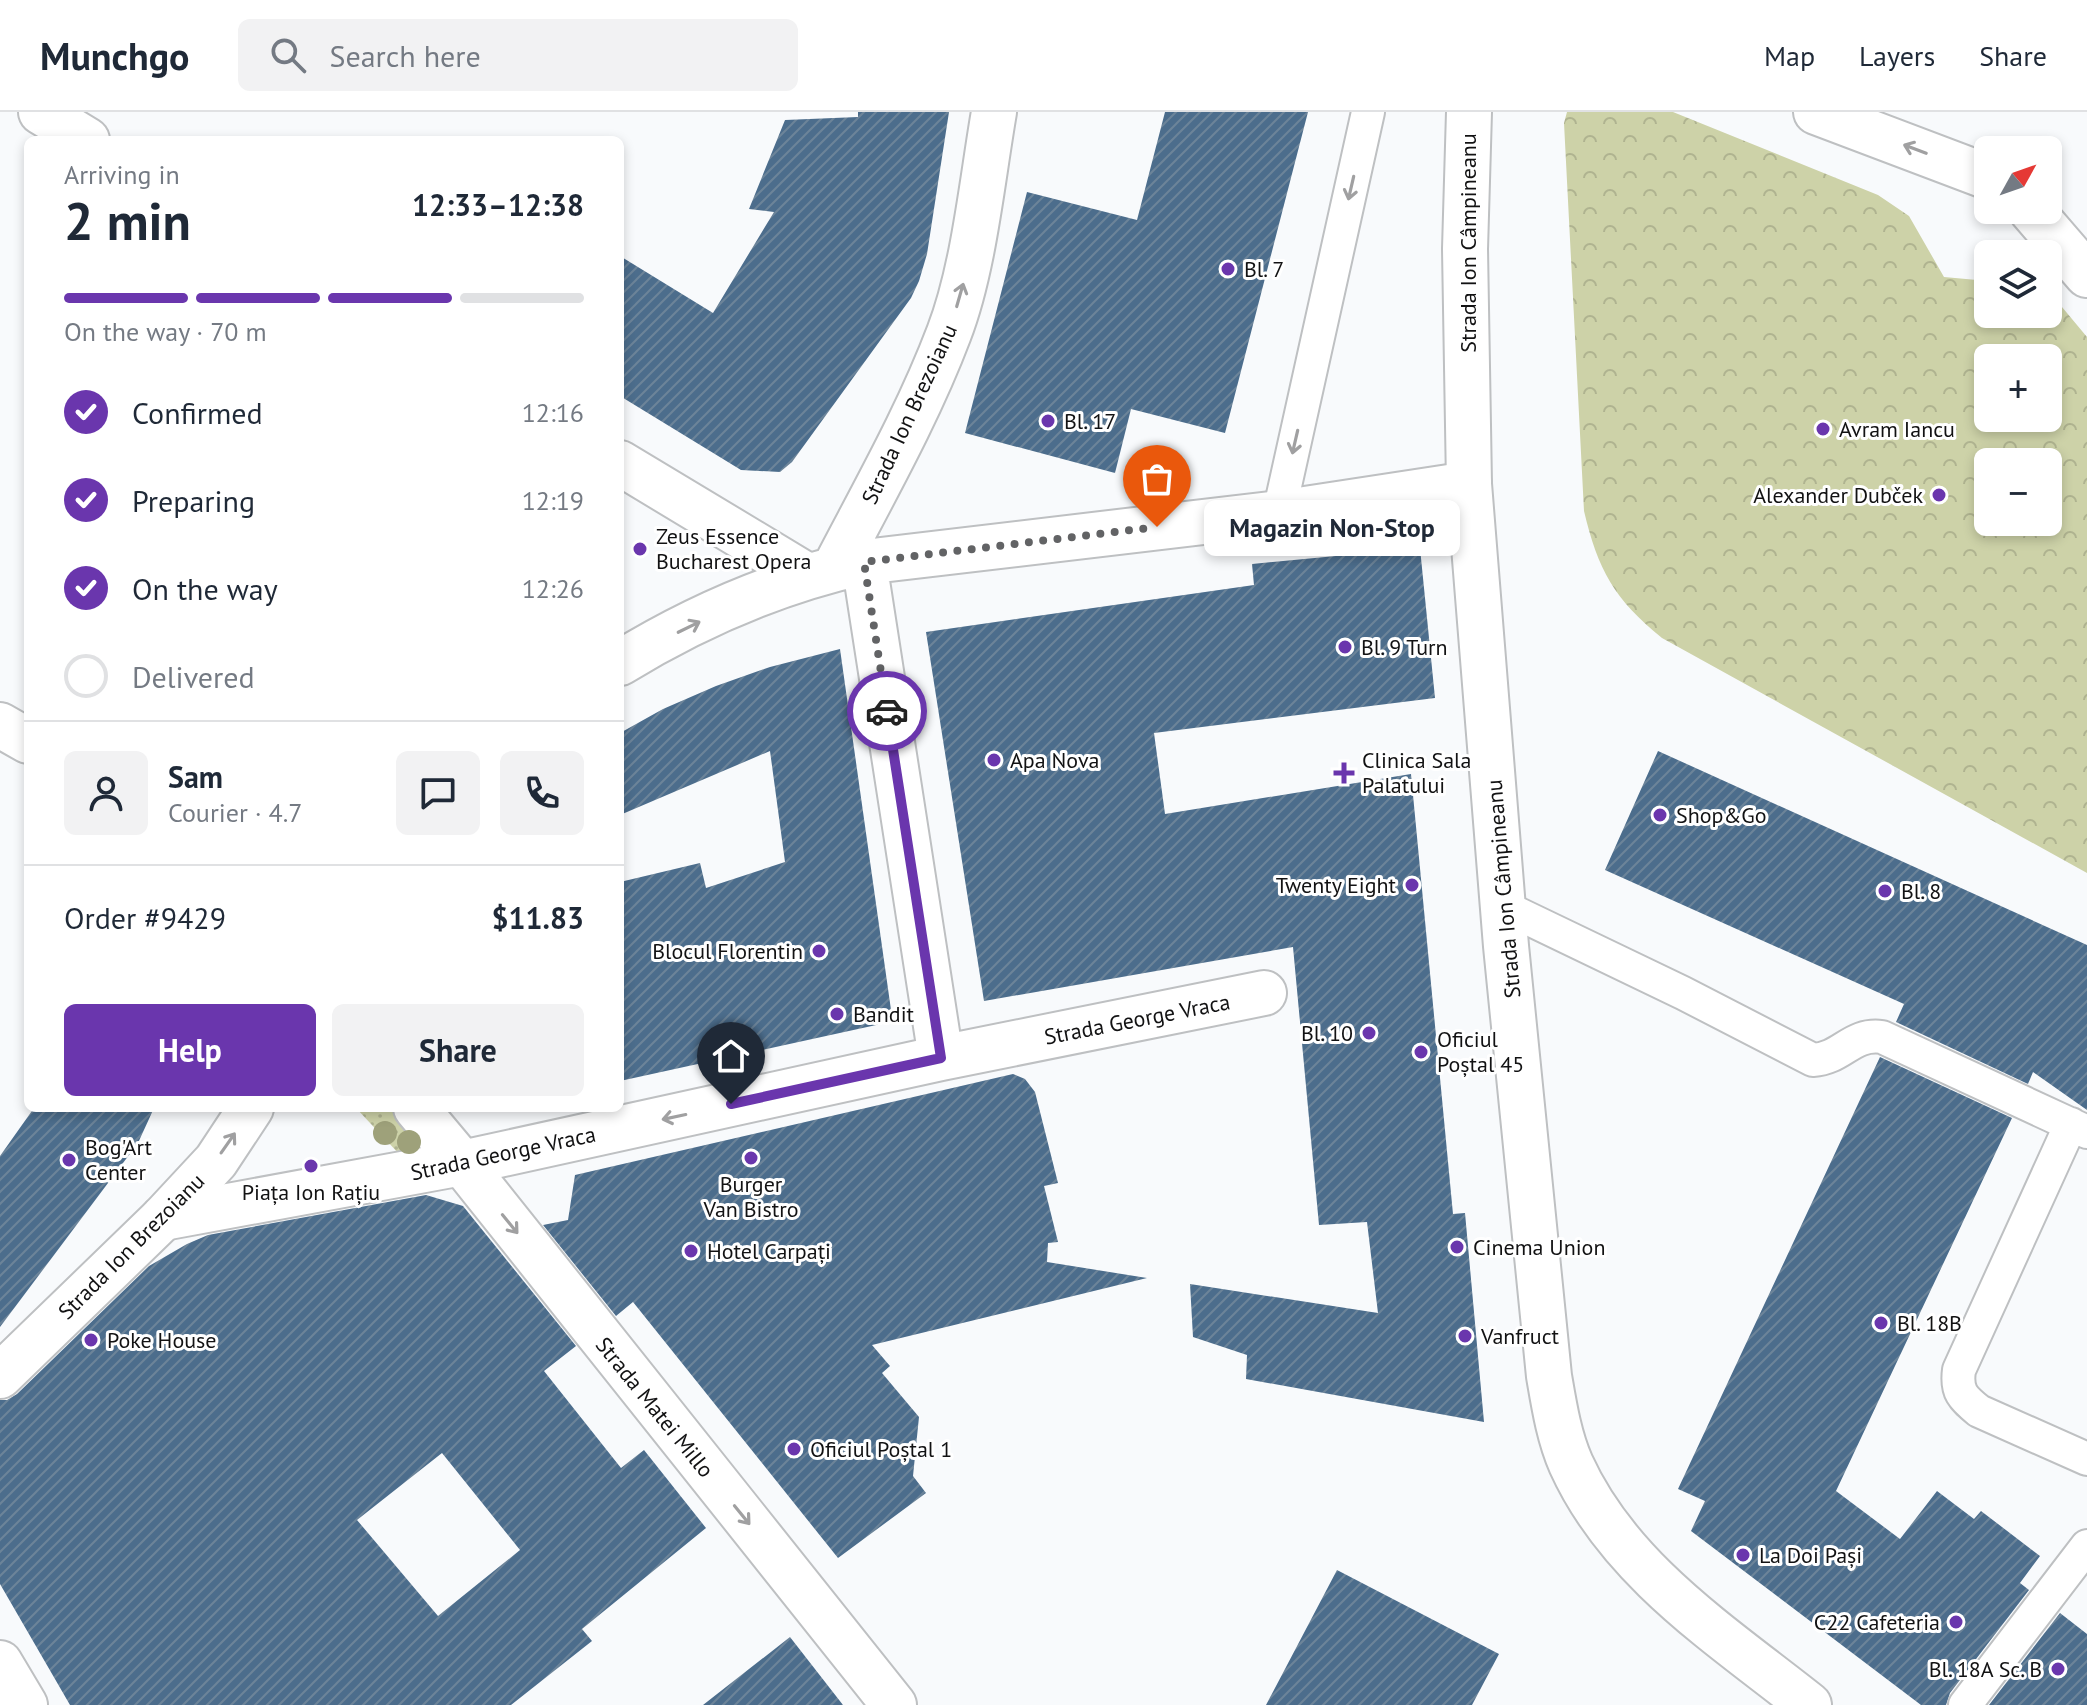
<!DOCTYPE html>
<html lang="en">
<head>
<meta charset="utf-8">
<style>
	:root { --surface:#fff; --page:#f2f2f3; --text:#1f2937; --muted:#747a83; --line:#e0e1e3; --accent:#6a36ad }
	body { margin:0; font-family:"PT Sans",sans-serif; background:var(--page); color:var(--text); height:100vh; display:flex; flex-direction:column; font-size:30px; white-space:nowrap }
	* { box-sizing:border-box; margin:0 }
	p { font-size:26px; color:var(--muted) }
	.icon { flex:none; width:44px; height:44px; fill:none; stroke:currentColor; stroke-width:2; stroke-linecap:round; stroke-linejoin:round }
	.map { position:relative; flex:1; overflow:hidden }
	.panel { position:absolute; left:24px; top:24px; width:600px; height:976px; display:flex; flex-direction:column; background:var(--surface); border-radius:12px; box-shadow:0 4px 12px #0003 }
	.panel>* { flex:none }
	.needle { width:52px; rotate:50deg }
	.controls { position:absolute; left:1974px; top:24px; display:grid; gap:16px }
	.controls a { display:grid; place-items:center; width:88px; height:88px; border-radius:12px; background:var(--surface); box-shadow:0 4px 12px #0003; font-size:40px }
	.pin { position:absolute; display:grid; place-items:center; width:68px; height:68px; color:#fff; margin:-82px -34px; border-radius:50% 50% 50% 0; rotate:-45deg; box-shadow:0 0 8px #0007 }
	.pin .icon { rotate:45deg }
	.courier { position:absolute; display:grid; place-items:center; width:80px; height:80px; margin:-40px; border:6px solid #6a36ad; border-radius:50%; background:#fff; color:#222; box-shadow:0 2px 10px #0007 }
	.bubble { position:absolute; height:56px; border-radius:12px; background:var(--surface); box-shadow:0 4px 12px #0003; font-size:26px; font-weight:700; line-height:56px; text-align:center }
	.headline em { font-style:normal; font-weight:700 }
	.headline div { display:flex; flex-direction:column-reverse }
	.headline { display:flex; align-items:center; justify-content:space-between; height:136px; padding:0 40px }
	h1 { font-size:52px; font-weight:700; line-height:60px }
	.bar { display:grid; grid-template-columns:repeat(4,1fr); gap:12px 8px; align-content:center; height:96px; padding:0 40px }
	.bar i { height:10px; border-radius:6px; background:var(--line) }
	.bar .selected { background:var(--accent) }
	.bar p { grid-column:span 4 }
	.line { display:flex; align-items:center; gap:20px; padding:0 40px; border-top:2px solid var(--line) }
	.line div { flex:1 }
	.round { display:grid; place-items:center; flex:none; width:84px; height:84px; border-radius:12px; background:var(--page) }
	ol { padding:0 40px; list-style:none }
	li { display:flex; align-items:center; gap:24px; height:88px }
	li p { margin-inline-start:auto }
	li .icon { padding:8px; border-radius:50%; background:var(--accent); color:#fff; stroke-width:4 }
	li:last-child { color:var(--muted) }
	li i { width:44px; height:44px; border:4px solid var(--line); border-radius:50% }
	.button { display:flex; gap:16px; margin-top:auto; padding:16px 40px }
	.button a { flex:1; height:92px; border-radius:12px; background:var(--accent); color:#fff; font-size:32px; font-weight:700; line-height:92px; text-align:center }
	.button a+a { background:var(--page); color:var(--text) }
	header { display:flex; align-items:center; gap:48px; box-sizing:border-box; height:112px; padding:0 40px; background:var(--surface); border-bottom:2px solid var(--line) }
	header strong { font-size:38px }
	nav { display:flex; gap:44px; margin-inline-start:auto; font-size:28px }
	.search { width:560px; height:72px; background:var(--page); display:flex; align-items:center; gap:20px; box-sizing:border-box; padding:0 28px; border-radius:12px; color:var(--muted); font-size:30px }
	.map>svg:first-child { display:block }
	.grass { fill:url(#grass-dots) }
	.forest { fill:url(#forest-crowns); fill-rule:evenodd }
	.building { fill:url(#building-hatch); fill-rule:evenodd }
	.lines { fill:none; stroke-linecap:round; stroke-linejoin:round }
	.service-casing { stroke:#bec0c2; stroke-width:36 }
	.pedestrian-casing { stroke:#bec0c2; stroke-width:48 }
	.minor-casing { stroke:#bec0c2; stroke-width:48 }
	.tertiary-casing { stroke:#bec0c2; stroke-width:48 }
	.service { stroke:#fff; stroke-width:32 }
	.pedestrian { stroke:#fff; stroke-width:44 }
	.minor { stroke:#fff; stroke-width:44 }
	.tertiary { stroke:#fff; stroke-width:44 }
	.tree { fill:#9ea17a }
	.oneway { stroke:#a0a0a1 }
	.done { stroke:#626365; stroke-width:8; stroke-dasharray:0 14.4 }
	.route { stroke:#6a36ad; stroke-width:10 }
	.poi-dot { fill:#6a36ad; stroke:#fff; stroke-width:3 }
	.labels { text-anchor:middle; stroke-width:6; stroke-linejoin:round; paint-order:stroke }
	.street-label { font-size:22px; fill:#121213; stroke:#fff }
	.poi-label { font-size:22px; fill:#121213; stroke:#fff; text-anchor:start }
</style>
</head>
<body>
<header>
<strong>Munchgo</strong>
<div class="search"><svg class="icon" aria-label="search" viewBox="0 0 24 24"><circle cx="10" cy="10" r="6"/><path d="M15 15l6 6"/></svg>Search here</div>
<nav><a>Map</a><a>Layers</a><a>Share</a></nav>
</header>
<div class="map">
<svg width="2087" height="1593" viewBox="0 0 2087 1593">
	<defs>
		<pattern id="grass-dots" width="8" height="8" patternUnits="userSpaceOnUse" patternTransform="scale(2)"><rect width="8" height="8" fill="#cdd2a8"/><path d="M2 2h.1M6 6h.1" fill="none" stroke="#afb390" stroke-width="1.8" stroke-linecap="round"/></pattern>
		<pattern id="forest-crowns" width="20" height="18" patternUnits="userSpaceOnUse" patternTransform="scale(2)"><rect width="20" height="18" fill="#cdd2a8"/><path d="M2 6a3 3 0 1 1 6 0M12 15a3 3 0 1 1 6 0" fill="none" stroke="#afb390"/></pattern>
		<pattern id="building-hatch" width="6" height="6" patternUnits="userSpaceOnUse" patternTransform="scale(2)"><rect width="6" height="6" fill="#4c6d8c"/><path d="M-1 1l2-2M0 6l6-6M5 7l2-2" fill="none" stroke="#6c8499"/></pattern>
	</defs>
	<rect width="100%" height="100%" fill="#f8fafc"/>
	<path class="grass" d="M356,996H416L462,1051L416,1060Z"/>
	<path class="forest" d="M1567,0H1673L1878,83L1909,104L1944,165L1988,169V202H2048V183L2057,189L2087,225V761L1662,526C1614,487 1598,458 1584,399L1564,11ZM1988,246H2048V306H1988ZM1988,350H2048V410H1988Z"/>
	<path class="building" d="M858,0H949L927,142L919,169L911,186L792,350L780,360L741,358L620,284V144L713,201L774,100L749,97L785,8L858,5Z
		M1165,0H1308L1225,321L1131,297L1115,361L965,321L1027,80L1137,108Z
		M1420,436L1435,586L1154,621L1165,702L1411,662L1453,1102L1465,1101L1484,1310L1246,1267L1247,1243L1193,1225L1190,1172L1378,1201L1367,1110L1319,1113L1293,835L984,889L926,520L1254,473L1252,452Z
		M840,537L892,905L882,906L890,910L620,969V770L700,751L706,776L785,750L770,639L620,703V621L663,597L716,574L770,555Z
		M1658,639L2087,833V998L2033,960L2028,972L1896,910L1904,892L1605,758Z
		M1880,945L2012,1006L1836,1379L1900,1427L1937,1379L1974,1407L1981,1399L2040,1444L2020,1471L2029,1478L1950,1581L1946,1593H1921L1691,1419L1705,1389L1678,1377Z
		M1013,962L1025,967L1035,980L1058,1071L1044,1074L1058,1130L1048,1131L1047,1150L1147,1166L872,1233L890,1254L882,1261L919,1305L913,1364L926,1381L838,1446L633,1190L616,1204L543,1113L568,1108L575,1063Z
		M34,996H154L138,1031L0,1215V1044Z
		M426,1083L463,1094L576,1234L544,1259L621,1356L644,1338L706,1416L582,1517L592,1529L511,1593H70L0,1472V1288H7L17,1282L149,1154L187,1132L208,1123ZM442,1341L520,1438L438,1504L357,1408Z
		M1337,1458L1499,1542L1472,1593H1266Z
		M2060,1501L2087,1522V1593H1989Z
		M790,1525L843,1593H703Z"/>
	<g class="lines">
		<g class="service-casing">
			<path id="service" d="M1279,401L1368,0
				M1504,795L1683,881L1813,948C1843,946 1851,921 1882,925L2087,1020
				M2071,1012L1959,1258C1956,1280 1963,1286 1979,1299L2087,1347
				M1965,1593L2087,1434"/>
		</g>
		<g class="pedestrian-casing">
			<path id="pedestrian" d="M163,1106L462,1051L416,996"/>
		</g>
		<g class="minor-casing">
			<path id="minor" d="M41,0L87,28
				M1816,0L1988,65
				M2031,98L2087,163
				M620,351L806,463
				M864,450L941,946
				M834,457C874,380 918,303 949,221C974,156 982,69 994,0
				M620,551C695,505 779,469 864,450L1279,401L1469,372
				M0,613L28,629
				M0,1264L163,1106L216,1049L251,996
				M0,1551L25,1593
				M894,1593L462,1051L941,946L1264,881"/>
		</g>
		<g class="tertiary-casing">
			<path id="tertiary" d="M1469,0L1465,137L1469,372L1506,834L1549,1264C1554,1293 1559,1325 1571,1352C1619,1458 1721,1523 1809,1593"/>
		</g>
		<use href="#service" class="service"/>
		<use href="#pedestrian" class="pedestrian"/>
		<use href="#minor" class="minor"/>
		<use href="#tertiary" class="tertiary"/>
	</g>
	<g class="tree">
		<circle cx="385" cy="1021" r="12"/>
		<circle cx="409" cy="1030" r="12"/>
	</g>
	<defs><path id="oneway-shaft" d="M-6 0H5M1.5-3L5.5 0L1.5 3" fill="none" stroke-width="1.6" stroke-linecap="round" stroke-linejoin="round" transform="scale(2)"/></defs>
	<g class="oneway">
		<use href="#oneway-shaft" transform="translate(1915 37) rotate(-159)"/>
		<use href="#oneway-shaft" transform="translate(1351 76) rotate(103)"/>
		<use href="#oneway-shaft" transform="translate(960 183) rotate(-74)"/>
		<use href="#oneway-shaft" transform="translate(1295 330) rotate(103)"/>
		<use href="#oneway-shaft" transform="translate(689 515) rotate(-26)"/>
		<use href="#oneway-shaft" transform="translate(674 1005) rotate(168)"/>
		<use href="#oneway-shaft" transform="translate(228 1031) rotate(-55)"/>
		<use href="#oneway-shaft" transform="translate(510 1112) rotate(51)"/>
		<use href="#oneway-shaft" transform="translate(742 1403) rotate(51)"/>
	</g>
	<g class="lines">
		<path class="done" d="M887,599L864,450L1157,415"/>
		<path class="route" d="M731,992L941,946L887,599"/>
	</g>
	<g class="poi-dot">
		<circle cx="1228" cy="157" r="8"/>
		<circle cx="1048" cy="309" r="8"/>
		<circle cx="1823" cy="317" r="8"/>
		<circle cx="1939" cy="383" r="8"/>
		<circle cx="640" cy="437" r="8"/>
		<circle cx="1345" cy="535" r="8"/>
		<circle cx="994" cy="648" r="8"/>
		<path d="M1340 649h8v8h8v8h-8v8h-8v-8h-8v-8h8z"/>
		<circle cx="1660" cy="703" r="8"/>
		<circle cx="1412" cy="773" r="8"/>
		<circle cx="1885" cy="779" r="8"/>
		<circle cx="819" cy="839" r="8"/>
		<circle cx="837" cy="902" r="8"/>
		<circle cx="1369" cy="921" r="8"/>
		<circle cx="1421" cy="940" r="8"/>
		<circle cx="751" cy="1046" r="8"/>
		<circle cx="69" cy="1048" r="8"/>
		<circle cx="311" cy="1054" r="8"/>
		<circle cx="1457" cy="1135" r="8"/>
		<circle cx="691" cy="1139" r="8"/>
		<circle cx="1881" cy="1211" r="8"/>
		<circle cx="1465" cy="1224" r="8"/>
		<circle cx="91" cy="1228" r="8"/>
		<circle cx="794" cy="1337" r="8"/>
		<circle cx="1743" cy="1443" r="8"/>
		<circle cx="1956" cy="1510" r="8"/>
		<circle cx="2058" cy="1557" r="8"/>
	</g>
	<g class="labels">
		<g class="street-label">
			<text transform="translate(1468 131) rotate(-90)" y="8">Strada Ion Câmpineanu</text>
			<text transform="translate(909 302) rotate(-65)" y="8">Strada Ion Brezoianu</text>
			<text transform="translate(1503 777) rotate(-95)" y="8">Strada Ion Câmpineanu</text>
			<text transform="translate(1137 907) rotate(-11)" y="8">Strada George Vraca</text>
			<text transform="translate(503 1041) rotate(-12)" y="8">Strada George Vraca</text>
			<text transform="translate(131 1134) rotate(-45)" y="8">Strada Ion Brezoianu</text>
			<text transform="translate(655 1295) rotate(51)" y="8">Strada Matei Millo</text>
		</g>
		<g class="poi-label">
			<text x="1244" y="165">Bl. 7</text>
			<text x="1064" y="317">Bl. 17</text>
			<text x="1839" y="325">Avram Iancu</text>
			<text x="1923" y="391" text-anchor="end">Alexander Dubček</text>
			<text x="656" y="432">Zeus Essence<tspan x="656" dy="25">Bucharest Opera</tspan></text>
			<text x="1361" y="543">Bl. 9 Turn</text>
			<text x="1010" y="656">Apa Nova</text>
			<text x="1362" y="656">Clinica Sala<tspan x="1362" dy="25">Palatului</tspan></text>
			<text x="1676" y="711">Shop&amp;Go</text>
			<text x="1396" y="781" text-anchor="end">Twenty Eight</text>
			<text x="1901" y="787">Bl. 8</text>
			<text x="803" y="847" text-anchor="end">Blocul Florentin</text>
			<text x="853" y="910">Bandit</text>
			<text x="1353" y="929" text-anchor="end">Bl. 10</text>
			<text x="1437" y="935">Oficiul<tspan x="1437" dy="25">Poștal 45</tspan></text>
			<text x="85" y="1043">Bog'Art<tspan x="85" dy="25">Center</tspan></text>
			<text x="751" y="1080" text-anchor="middle">Burger<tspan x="751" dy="25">Van Bistro</tspan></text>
			<text x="311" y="1088" text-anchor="middle">Piața Ion Rațiu</text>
			<text x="1473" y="1143">Cinema Union</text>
			<text x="707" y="1147">Hotel Carpați</text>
			<text x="1897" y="1219">Bl. 18B</text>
			<text x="1481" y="1232">Vanfruct</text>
			<text x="107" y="1236">Poke House</text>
			<text x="810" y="1345">Oficiul Poștal 1</text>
			<text x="1759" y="1451">La Doi Pași</text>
			<text x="1940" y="1518" text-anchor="end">C22 Cafeteria</text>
			<text x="2042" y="1565" text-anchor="end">Bl. 18A Sc. B</text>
		</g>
	</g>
</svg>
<div class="controls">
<a><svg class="needle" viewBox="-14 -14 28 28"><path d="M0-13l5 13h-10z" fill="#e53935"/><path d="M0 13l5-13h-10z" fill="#747a83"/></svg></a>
<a><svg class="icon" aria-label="layers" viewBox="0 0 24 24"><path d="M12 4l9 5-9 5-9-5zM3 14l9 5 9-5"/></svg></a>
<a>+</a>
<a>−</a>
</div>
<div class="pin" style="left:1157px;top:415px;background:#ea580c"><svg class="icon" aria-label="bag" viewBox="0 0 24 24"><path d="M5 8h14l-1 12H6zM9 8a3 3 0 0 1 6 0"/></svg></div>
<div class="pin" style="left:731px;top:992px;background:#1f2937"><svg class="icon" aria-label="home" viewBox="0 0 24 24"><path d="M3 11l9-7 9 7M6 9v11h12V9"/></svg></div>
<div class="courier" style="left:887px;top:599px"><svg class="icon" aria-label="car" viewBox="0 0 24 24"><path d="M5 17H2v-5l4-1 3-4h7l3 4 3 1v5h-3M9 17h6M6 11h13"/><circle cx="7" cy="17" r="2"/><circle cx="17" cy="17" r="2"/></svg></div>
<div class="bubble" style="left:1204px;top:388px;width:256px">Magazin Non-Stop</div>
<section class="panel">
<div class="headline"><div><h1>2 min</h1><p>Arriving in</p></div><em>12:33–12:38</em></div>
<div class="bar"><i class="selected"></i><i class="selected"></i><i class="selected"></i><i></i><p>On the way · 70 m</p></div>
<ol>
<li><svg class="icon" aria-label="check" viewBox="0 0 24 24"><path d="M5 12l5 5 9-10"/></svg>Confirmed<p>12:16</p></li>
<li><svg class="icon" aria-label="check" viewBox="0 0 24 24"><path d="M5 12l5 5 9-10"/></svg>Preparing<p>12:19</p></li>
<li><svg class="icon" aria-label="check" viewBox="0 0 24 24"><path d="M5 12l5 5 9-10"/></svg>On the way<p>12:26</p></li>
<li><i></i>Delivered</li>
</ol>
<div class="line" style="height:144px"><a class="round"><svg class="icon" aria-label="person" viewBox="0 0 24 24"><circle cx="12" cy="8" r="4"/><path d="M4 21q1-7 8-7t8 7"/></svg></a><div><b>Sam</b><p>Courier · 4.7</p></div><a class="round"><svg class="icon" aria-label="chat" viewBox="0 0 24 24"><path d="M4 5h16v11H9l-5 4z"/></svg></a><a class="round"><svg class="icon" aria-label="phone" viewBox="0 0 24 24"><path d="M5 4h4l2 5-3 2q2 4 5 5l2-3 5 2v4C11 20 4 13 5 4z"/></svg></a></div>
<div class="line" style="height:104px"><div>Order #9429</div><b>$11.83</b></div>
<div class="button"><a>Help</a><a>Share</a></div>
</section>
</div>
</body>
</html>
